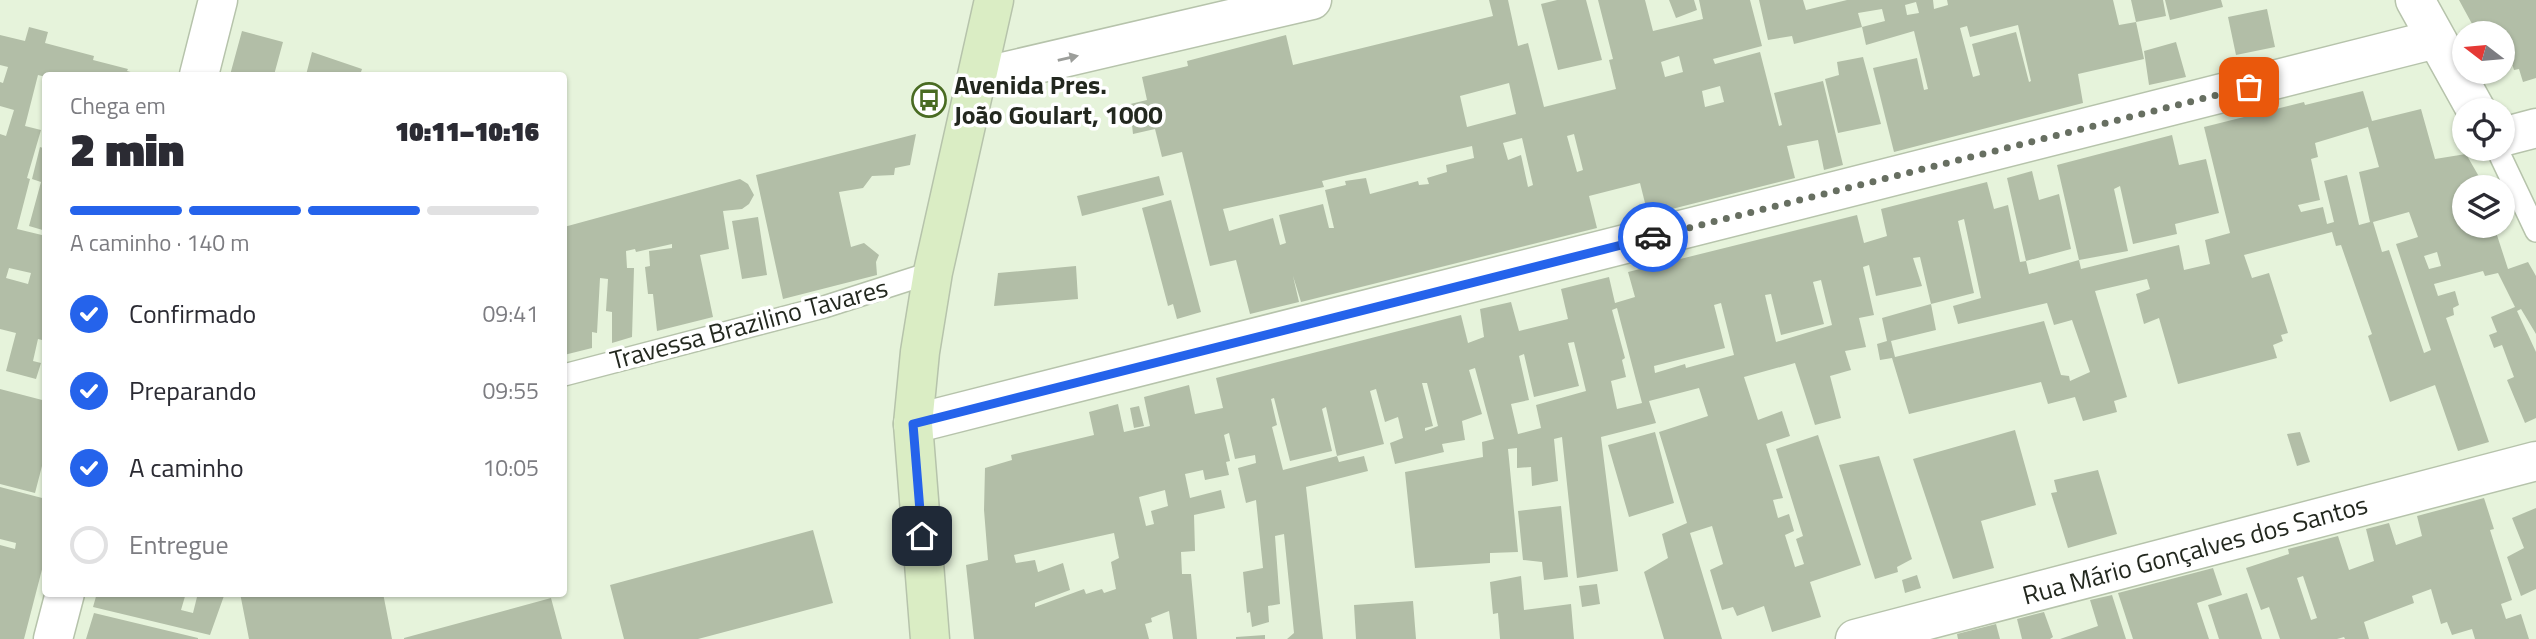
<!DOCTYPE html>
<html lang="pt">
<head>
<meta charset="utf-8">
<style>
	:root { --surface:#fff; --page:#f7f7f7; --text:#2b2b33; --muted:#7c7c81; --line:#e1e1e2; --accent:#2563eb }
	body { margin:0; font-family:"Titillium Web",sans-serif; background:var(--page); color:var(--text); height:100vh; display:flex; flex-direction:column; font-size:26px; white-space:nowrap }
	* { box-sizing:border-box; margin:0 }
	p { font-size:23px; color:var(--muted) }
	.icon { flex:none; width:38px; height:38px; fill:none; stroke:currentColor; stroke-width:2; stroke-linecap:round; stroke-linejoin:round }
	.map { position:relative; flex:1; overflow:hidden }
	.side { position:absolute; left:42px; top:72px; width:525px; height:525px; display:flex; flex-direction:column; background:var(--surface); border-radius:7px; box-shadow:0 2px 5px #0004 }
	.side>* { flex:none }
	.needle { width:46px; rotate:286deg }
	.controls { position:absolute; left:2452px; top:21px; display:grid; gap:14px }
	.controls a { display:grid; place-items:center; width:63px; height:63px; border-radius:50%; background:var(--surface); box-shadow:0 2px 5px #0004; font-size:35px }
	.pin { position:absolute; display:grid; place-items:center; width:60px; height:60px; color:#fff; margin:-30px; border-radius:14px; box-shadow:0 4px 10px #0006 }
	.courier { position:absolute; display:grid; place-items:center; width:70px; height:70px; margin:-35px; border:5px solid #2563eb; border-radius:50%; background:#fff; color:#222; box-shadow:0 2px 9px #0007 }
	.head em { font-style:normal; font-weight:800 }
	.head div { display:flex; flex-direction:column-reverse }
	.head { display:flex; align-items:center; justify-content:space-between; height:119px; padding:0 28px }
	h1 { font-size:46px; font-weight:800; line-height:52px }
	.bar { display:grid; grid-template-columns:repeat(4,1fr); gap:10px 7px; align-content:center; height:84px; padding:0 28px }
	.bar i { height:9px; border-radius:5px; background:var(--line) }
	.bar .selected { background:var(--accent) }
	.bar p { grid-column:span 4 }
	ol { padding:0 28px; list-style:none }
	li { display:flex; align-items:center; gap:21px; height:77px }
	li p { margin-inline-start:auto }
	li .icon { padding:7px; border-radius:50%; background:var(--accent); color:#fff; stroke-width:4 }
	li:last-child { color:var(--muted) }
	li i { width:38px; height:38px; border:4px solid var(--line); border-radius:50% }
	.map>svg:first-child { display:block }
	.building { fill:#b2bea7; fill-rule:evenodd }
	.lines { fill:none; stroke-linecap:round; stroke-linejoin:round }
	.lane-casing { stroke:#b6c3ab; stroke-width:24 }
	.street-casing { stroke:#b6c3ab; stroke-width:41 }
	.secondary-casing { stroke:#b6c3ab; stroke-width:41 }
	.lane { stroke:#fff; stroke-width:21 }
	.street { stroke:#fff; stroke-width:38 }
	.secondary { stroke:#daedc4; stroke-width:38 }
	.oneway { fill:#9c9e9a }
	.done { stroke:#676f61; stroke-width:7; stroke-dasharray:0 12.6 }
	.route { stroke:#2563eb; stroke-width:9 }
	.labels { text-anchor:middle; stroke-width:7; stroke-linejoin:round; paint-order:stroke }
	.poi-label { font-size:26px; font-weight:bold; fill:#23281f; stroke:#fff; text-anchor:start }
	.street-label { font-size:26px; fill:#23281f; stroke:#fff }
</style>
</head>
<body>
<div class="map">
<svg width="2536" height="639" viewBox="0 0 2536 639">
	<rect width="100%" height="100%" fill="#e6f3db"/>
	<path class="building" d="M1489,0H1508L1518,46L1528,43L1544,107L1616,89L1609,60L1613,59L1598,0H1645L1653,31L1703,19L1699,0H1750L1762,46L1713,59L1715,64L1760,52L1779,126L1782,125L1774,93L1823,81L1843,165L1824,170L1818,140L1787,146L1795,178L1648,215L1640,183L1589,196L1597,228L1301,302L1293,276L1299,302L1250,314L1236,260L1210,266L1182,152L1162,157L1155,129L1133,134L1132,125L1128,126L1122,106L1147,100L1142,77L1188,66L1187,61L1286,35L1293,65L1493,16ZM1679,56L1683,72L1665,77L1661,62ZM1509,83L1516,114L1467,127L1460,96ZM1720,86L1724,102L1705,107L1702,91ZM1574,134L1583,170L1577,172L1567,136ZM1522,138L1533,185L1528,187L1521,155L1508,160L1503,143ZM1472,146L1474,158L1446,165L1447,172L1427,178L1429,184L1419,185L1418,181L1370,194L1366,178L1345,181L1346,185L1325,190L1334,228H1329L1323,204L1279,215L1286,243L1280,245L1273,218L1229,231L1223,209L1324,187L1322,181Z
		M1557,0H1586L1602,60L1558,70L1541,4Z
		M1669,0H1694L1697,10L1676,18Z
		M1759,0H1803L1806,10L1847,0H1933L1934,9L1948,5L1947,0H2113L2119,25L2136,22L2144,59L2078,74L2083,103L1894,152L1873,68L1917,58L1924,90L1928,89L1914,31L1866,45L1862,27L1885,21L1882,9L1858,13L1862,27L1794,44L1792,36L1768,40ZM1916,2L1919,13L1907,15L1905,5ZM2018,25L2031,81L2029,82L2016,32L1972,44L1980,75L1973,77L1960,28L1967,26L1970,37Z
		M2131,0H2163L2166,16L2136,22Z
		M2165,0H2221L2223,7L2170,20Z
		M2459,0H2536V78L2523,82L2519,69L2514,70L2502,33H2477Z
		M2267,9L2275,47L2236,55L2228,17Z
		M29,27L48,32L45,43L94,56L93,60L128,69L127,71L138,74L46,77L38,75L25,126L41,130L27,178L30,179L17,229L46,236V341L38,339L33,361L41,363L36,379L6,371L16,333L0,329V134L6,136L14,110L0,106V82L3,83L8,67L0,65V35L25,41ZM9,268L31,273L28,284L6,278Z
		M242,31L283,42L274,75H230Z
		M2176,42L2186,77L2149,85L2144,51Z
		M312,52L362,69L360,75H306Z
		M1863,57L1881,124L1838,133L1825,79L1839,75L1837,62Z
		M2363,91L2372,121L2421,109L2435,159L2466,154L2485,187H2464V226H2502V218L2507,226L2495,229L2508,269L2528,262L2536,276V334L2521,309L2517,311L2536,352V418L2525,423L2507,380L2514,377L2502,345L2494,348L2489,335L2497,332L2491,317L2515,307L2498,273L2485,276L2483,271L2434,284L2438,296L2455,291L2459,305L2453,308L2454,315L2446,318L2489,442L2458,451L2435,385L2390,402L2368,336L2372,334L2341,245L2336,246L2332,232L2244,255L2252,278L2269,273L2288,333L2281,335L2283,341L2273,345L2277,358L2178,384L2159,318L2144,324L2136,294L2150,289L2147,279L2095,291L2127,397L2114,401L2117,412L2083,421L2075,397L2048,404L2041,382L1909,414L1892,358L1880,360L1877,344L1887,341L1882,318L1931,304L1936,330L1891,341L1895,357L2044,321L2061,375L2069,376L2070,381L2090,372L2072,320L2054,325L2047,303L1958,324L1953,306L1981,298L1964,219L1958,221L1974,293L1931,304L1920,257L1913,258L1922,286L1876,296L1869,265L1863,267L1874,315L1859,318L1866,347L1845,351L1851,370L1830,376L1841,418L1815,425L1795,363L1744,377L1758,420L1782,411L1790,436L1766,444L1783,498L1773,500L1778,518L1789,514L1794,531L1785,535L1795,567L1804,564L1796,539L1803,536L1776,449L1818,435L1861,565L1810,582L1821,617L1772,632L1764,606L1737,616L1733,607L1722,610L1710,570L1723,564L1712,526L1690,533L1722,639H1664L1644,572L1668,558L1662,534L1687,523L1659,432L1708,416L1699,388L1649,401L1656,423L1601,437L1618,571L1577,578L1562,437L1554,439L1558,481L1532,486L1531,467L1517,468V448L1508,449L1518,552L1490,553V563L1415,568L1405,472L1483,457L1482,442L1494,439L1475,368L1469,370L1482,414L1462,421L1465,440L1442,444L1444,452L1395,464L1390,443L1403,438L1398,417L1385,422L1376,389L1370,391L1384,444L1337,456L1326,407L1322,409L1332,451L1290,461L1274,398L1271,399L1277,425L1272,427L1283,470L1337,456L1339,462L1364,456L1368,471L1306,487L1323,639H1287L1294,633L1284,534L1275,536L1280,604L1268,606L1269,622L1252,627L1250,612L1247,613L1243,572L1263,568L1256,500L1246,503L1238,468L1256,463L1255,455L1235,459L1229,433L1224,435L1230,461L1226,462L1229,475L1205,480L1203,470L1185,474L1190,498L1221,490L1225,508L1194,515L1195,551L1181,552L1182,574H1191L1197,639H1173L1169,611L1151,618L1152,622L1145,624L1149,639H974L966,565L988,560L984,510L985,468L1012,460L1011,455L1094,435L1089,412L1118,404L1124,432L1150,426L1144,397L1189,385L1195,414L1223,408L1216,378L1461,315L1468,343L1484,337L1480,309L1511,302L1519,331L1568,319L1561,289L1609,277L1615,303L1635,297L1628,272L1857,215L1864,243L1887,236L1881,209L1987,182L1994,209L2008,205L2020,262L2026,261L2029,274L2079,260L2081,269L2179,245L2184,270L2210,264L2205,240L2230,233L2204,127L2304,102L2305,105ZM2368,127L2379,167L2359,172L2370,222L2359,225L2347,175L2324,181L2334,222L2327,224L2323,207L2301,212L2298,205L2320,200L2311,159L2318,157L2315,143ZM2409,212L2418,237L2396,244L2431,350L2424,353L2389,250L2382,252L2373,222ZM2437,252L2441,266L2429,269L2424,256ZM1821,280L1832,325L1776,342L1765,295L1771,294L1781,335L1824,324L1813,282ZM1721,303L1734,355L1686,368L1685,364L1655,373L1654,366L1725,348L1714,305ZM1617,308L1642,403L1617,409L1611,381L1626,377L1622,360L1625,358L1612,310ZM1574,342L1586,391L1536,405L1541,428L1518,434L1511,404L1529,400L1519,356L1524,354L1534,397L1579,386L1568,343ZM1422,383H1427L1438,426L1425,431V428L1433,426ZM1165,490L1168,506L1151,511L1154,524L1146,526L1139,497ZM1114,533L1119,558L1111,562L1116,589L1104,593L1102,589L1086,594L1084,589L1035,607V603L1070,590L1063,563L1038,572L1035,560L1016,563L1014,555Z
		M916,134L910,165L895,168L894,175L872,176L863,188L839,192L851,247L864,243L879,255L876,262L877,275L783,299L756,175Z
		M2172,135L2179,165L2206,159L2219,213L2175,224L2177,234L2133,244L2120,186L2114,189L2128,251L2079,260L2057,165Z
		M45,142H46V231L29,226L41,182L32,179L40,147L43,148Z
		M2032,171L2039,200L2059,194L2071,249L2026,261L2007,178Z
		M1159,176L1164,195L1082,216L1077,196Z
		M740,179L748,184L754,195L749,204L742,209L723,211L729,249L700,255L713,317L657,331L653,294H648L645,267L650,266L649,251L672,248V244L636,252L635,249L626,251L627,268H634L632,337L612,343V312L606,311L608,279L600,278L597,333L592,332V348L564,355V227Z
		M1171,200L1201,312L1177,319L1173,304L1168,306L1142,208Z
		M758,217L767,275L742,279L732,221Z
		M1076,266L1078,299L994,306L998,273Z
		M0,389L46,401V467L42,466L35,493L0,484Z
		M1139,406L1144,426L1134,428L1130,408Z
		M2015,430L2036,505L1981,521L1994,568L1953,579L1913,459Z
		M1655,432L1674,503L1629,517L1608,445Z
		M2300,432L2310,462L2297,466L2287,434Z
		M1879,456L1912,559L1897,567L1898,572L1875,579L1839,465Z
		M2098,470L2117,534L2068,548L2051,493L2057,492L2054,480Z
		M0,487L46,499V554L24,639H0V545L15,549L16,543L0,539Z
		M2484,498L2494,529L2490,530L2512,600L2501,604L2506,619L2521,614L2529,639H2475L2472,629L2452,635L2447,622L2441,624L2431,589L2412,596L2414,603L2364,622L2369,639H2345L2344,637L2337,639H2280L2269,607L2261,610L2246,568L2289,554L2288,549L2338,536L2349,570L2374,561L2366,529L2389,523L2396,545L2422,536L2417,516ZM2303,576L2317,618L2311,620L2297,578Z
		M1561,506L1568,577L1544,580L1542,562L1523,560L1518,511Z
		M2536,508V589L2521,596L2507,557L2524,548L2512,518Z
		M813,530L833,603L698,639H624L610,585Z
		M2213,568L2222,595L2197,603L2209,639H2133L2118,593Z
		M1917,575L1921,588L1905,593L1902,580Z
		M1521,576L1524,610L1571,604L1574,639H1500L1498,613L1493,614L1490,582Z
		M1597,584L1600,604L1582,607L1579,586Z
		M97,593H186L181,610L193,613L198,593H225L210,635L93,607Z
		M240,593H383L392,639H249Z
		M2247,593L2262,639H2219L2208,605Z
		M2112,595L2126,639H2060L2098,626L2090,600Z
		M551,598L562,639H404V638Z
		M1413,601L1416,639H1356L1354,605Z
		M2044,612L2053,637L2050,639H2022L2017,619Z
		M94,613L198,638V639H86Z
		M1996,624L2000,639H1958L1957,634Z
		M1265,635V639H1236V637Z"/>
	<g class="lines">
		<g class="lane-casing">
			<path id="lane" d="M2497,149L2536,231
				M564,375L824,307L933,272"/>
		</g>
		<g class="street-casing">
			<path id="street" d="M2415,0L2476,110
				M199,75L218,0
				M977,78L1312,0
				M2502,137L2536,128
				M913,424L2436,39
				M53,639L65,593
				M1855,639L2536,461"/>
		</g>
		<g class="secondary-casing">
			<path id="secondary" d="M930,639L913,424L920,352L933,272L994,0"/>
		</g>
		<use href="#lane" class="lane"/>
		<use href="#street" class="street"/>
		<use href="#secondary" class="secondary"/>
	</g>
	<defs><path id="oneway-solid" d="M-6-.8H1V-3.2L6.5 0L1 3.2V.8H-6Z" transform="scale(1.75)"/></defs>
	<use class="oneway" href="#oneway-solid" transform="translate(1068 58) rotate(-13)"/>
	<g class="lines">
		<path class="done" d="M1653,237L2249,87"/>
		<path class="route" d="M922,536L913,424L1653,237"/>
	</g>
	<defs>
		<g id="bus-ring" transform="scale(1.75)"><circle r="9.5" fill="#fff" stroke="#496b22" stroke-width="1.5"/><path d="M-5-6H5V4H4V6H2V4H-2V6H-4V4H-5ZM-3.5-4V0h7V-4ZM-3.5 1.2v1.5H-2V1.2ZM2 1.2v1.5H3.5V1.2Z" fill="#496b22"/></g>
	</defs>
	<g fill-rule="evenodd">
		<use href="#bus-ring" x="929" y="100"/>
	</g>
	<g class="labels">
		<g class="poi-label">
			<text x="954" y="94">Avenida Pres.<tspan x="954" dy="30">João Goulart, 1000</tspan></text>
		</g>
		<g class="street-label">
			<text transform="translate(749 324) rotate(-15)" y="9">Travessa Brazilino Tavares</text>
			<text transform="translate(2195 550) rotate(-15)" y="9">Rua Mário Gonçalves dos Santos</text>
		</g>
	</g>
</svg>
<div class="controls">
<a><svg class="needle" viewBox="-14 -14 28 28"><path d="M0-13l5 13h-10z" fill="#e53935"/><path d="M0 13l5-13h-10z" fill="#7c7c81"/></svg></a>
<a><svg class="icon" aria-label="locate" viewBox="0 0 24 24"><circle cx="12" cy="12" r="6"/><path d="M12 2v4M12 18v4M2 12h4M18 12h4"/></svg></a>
<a><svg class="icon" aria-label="layers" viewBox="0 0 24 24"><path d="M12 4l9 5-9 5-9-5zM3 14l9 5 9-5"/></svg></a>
</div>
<div class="pin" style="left:2249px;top:87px;background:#ea580c"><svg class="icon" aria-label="bag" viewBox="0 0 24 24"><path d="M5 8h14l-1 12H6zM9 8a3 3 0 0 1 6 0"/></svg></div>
<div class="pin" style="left:922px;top:536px;background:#1f2937"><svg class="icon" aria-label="home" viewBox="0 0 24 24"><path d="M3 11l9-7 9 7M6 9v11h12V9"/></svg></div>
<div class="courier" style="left:1653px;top:237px"><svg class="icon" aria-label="car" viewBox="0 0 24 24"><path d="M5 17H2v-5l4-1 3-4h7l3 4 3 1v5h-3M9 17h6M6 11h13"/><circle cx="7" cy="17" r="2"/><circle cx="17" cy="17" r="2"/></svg></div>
<section class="side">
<div class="head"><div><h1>2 min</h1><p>Chega em</p></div><em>10:11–10:16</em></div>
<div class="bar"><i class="selected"></i><i class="selected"></i><i class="selected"></i><i></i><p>A caminho · 140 m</p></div>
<ol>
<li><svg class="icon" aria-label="check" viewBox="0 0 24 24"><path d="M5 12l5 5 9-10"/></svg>Confirmado<p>09:41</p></li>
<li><svg class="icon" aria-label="check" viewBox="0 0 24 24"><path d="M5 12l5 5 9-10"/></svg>Preparando<p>09:55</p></li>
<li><svg class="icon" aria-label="check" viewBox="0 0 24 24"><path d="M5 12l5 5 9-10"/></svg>A caminho<p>10:05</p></li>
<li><i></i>Entregue</li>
</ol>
</section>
</div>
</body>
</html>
